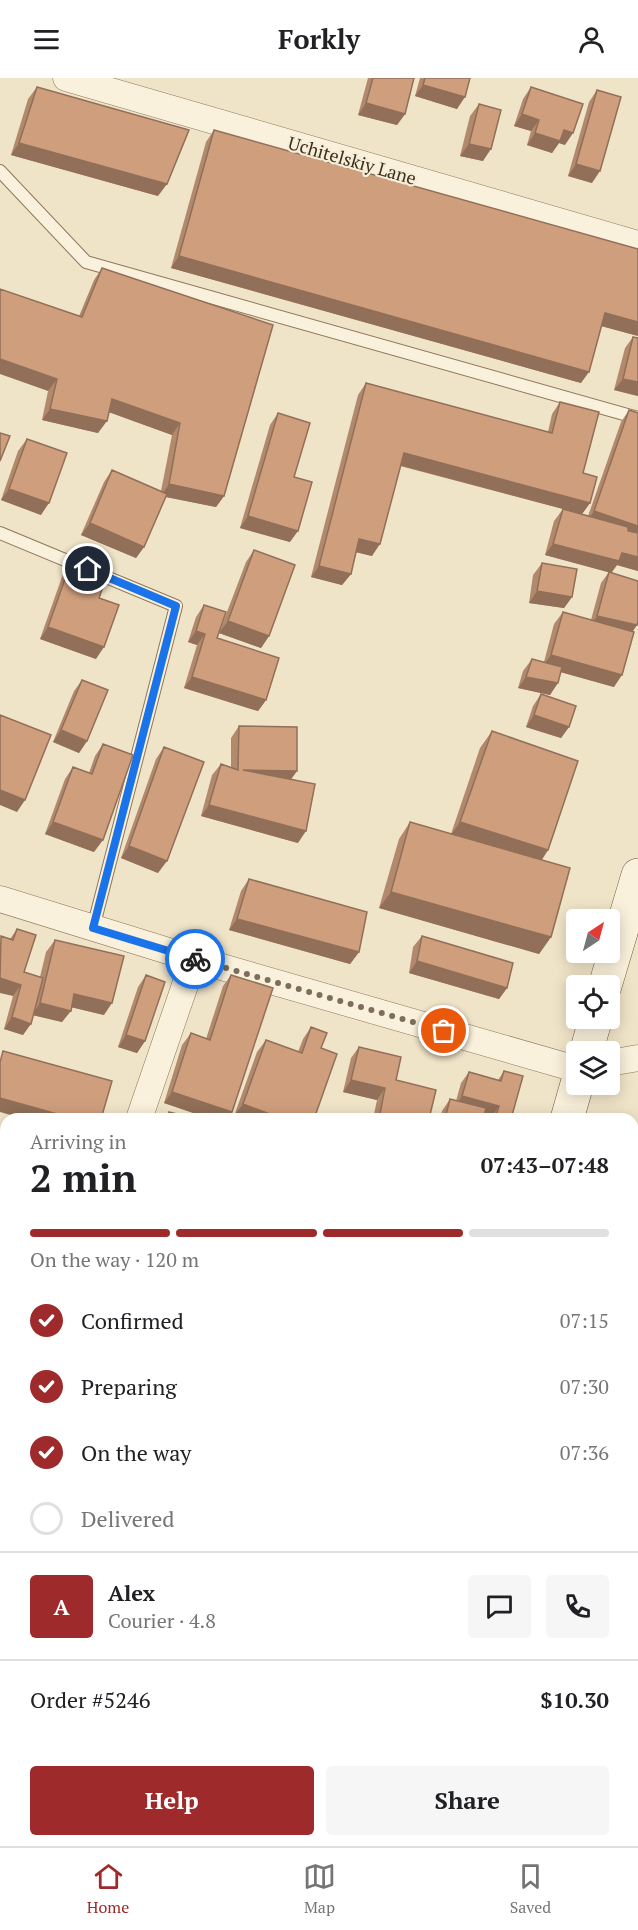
<!DOCTYPE html>
<html lang="en">
<head>
<meta charset="utf-8">
<style>
	:root { --surface:#fff; --page:#f6f6f6; --text:#202124; --muted:#757577; --line:#e0e0e0; --accent:#9e2a2b }
	body { margin:0; font-family:"PT Serif",serif; background:var(--page); color:var(--text); height:100vh; display:flex; flex-direction:column; font-size:22px; white-space:nowrap }
	* { box-sizing:border-box; margin:0 }
	p { font-size:20px; color:var(--muted) }
	.icon { flex:none; width:33px; height:33px; fill:none; stroke:currentColor; stroke-width:2; stroke-linecap:round; stroke-linejoin:round }
	.map { position:relative; flex:1; overflow:hidden }
	.drawer { position:absolute; left:0px; top:1035px; width:639px; height:734px; display:flex; flex-direction:column; background:var(--surface); border-radius:18px 18px 0 0; box-shadow:0 3px 15px #0003 }
	.drawer>* { flex:none }
	.needle { width:39px; rotate:36deg }
	.controls { position:absolute; left:566px; top:831px; display:grid; gap:12px }
	.controls a { display:grid; place-items:center; width:54px; height:54px; border-radius:6px; background:var(--surface); box-shadow:0 3px 15px #0003; font-size:30px }
	.pin { position:absolute; display:grid; place-items:center; width:51px; height:51px; color:#fff; margin:-26px; border:3px solid #fff; border-radius:50%; box-shadow:0 2px 6px #0007 }
	.courier { position:absolute; display:grid; place-items:center; width:60px; height:60px; margin:-30px; border:4px solid #1a73e8; border-radius:50%; background:#fff; color:#222; box-shadow:0 2px 8px #0007 }
	.overview em { font-style:normal; font-weight:700 }
	.overview div { display:flex; flex-direction:column-reverse }
	.overview { display:flex; align-items:center; justify-content:space-between; height:102px; padding:0 30px }
	h1 { font-size:39px; font-weight:700; line-height:45px }
	.bar { display:grid; grid-template-columns:repeat(4,1fr); gap:9px 6px; align-content:center; height:72px; padding:0 30px }
	.bar i { height:8px; border-radius:4px; background:var(--line) }
	.bar .active { background:var(--accent) }
	.bar p { grid-column:span 4 }
	.line { display:flex; align-items:center; gap:15px; padding:0 30px; border-top:2px solid var(--line) }
	.line div { flex:1 }
	.round { display:grid; place-items:center; flex:none; width:63px; height:63px; border-radius:6px; background:var(--page) }
	ol { padding:0 30px; list-style:none }
	li { display:flex; align-items:center; gap:18px; height:66px }
	li p { margin-inline-start:auto }
	li .icon { padding:6px; border-radius:50%; background:var(--accent); color:#fff; stroke-width:4 }
	li:last-child { color:var(--muted) }
	li i { width:33px; height:33px; border:3px solid var(--line); border-radius:50% }
	.action { display:flex; gap:12px; margin-top:auto; padding:12px 30px }
	.action a { flex:1; height:69px; border-radius:6px; background:var(--accent); color:#fff; font-size:24px; font-weight:700; line-height:69px; text-align:center }
	.action a+a { background:var(--page); color:var(--text) }
	header { display:flex; justify-content:space-between; align-items:center; height:78px; padding:0 30px; background:var(--surface); font-size:27px; font-weight:700 }
	.tabs { display:flex; justify-content:space-around; align-items:center; height:84px; border-top:2px solid var(--line); background:var(--surface); font-size:16px; color:var(--muted) }
	.tabs a { display:grid; justify-items:center; gap:3px }
	.tabs .active { color:var(--accent) }
	.map>svg:first-child { display:block }
	.lines { fill:none; stroke-linecap:round; stroke-linejoin:round }
	.lane-casing { stroke:#8d765c; stroke-width:14 }
	.street-casing { stroke:#8d765c; stroke-width:27 }
	.secondary-casing { stroke:#6f573f; stroke-width:34 }
	.lane { stroke:#faf1dc; stroke-width:12 }
	.street { stroke:#faf1dc; stroke-width:26 }
	.secondary { stroke:#faf1dc; stroke-width:33 }
	.wall { fill:#b2896c }
	.shaded-wall { fill:#916f58 }
	.building { fill:#cf9f7d; stroke:#916f58; stroke-width:1.5 }
	.done { stroke:#7c6e5b; stroke-width:6; stroke-dasharray:0 10.8 }
	.route { stroke:#1a73e8; stroke-width:8 }
	.labels { text-anchor:middle; stroke-width:4.5; stroke-linejoin:round; paint-order:stroke }
	.street-label { font-size:18px; fill:#3d2e20; stroke:#f7eed8 }
</style>
</head>
<body>
<header><svg class="icon" aria-label="menu" viewBox="0 0 24 24"><path d="M4 6h16M4 12h16M4 18h16"/></svg>Forkly<svg class="icon" aria-label="person" viewBox="0 0 24 24"><circle cx="12" cy="8" r="4"/><path d="M4 21q1-7 8-7t8 7"/></svg></header>
<div class="map">
<svg width="638" height="1768" viewBox="0 0 638 1768">
	<rect width="100%" height="100%" fill="#f0e4c8"/>
	<g class="lines">
		<g class="lane-casing">
			<path id="lane" d="M0,93L86,184L638,340
				M0,455L176,528L93,850"/>
		</g>
		<g class="street-casing">
			<path id="street" d="M66,0L638,166
				M0,821L194,881L576,991
				M609,985L638,980
				M139,1041L194,881
				M0,1239L6,1241
				M0,1473L6,1457"/>
		</g>
		<g class="secondary-casing">
			<path id="secondary" d="M605,908L638,797
				M586,974L596,940
				M567,1041L577,1006
				M367,1768L368,1762"/>
		</g>
		<use href="#lane" class="lane"/>
		<use href="#street" class="street"/>
		<use href="#secondary" class="secondary"/>
	</g>
	<path class="wall" d="M368,0H414L405,36L397,47L358,37Z
		M420,0H470L457,31L415,18Z
		M37,9L158,118L11,77L28,21Z
		M531,9L565,67L559,65L552,75L527,67L531,53L514,48L523,21Z
		M597,12L592,105L568,98L589,24Z
		M479,26L483,83L460,78L470,38Z
		M214,52L638,258L602,248L581,305L171,190L206,64Z
		M102,190L224,418L216,429L166,419L144,469L136,480L81,457L104,404L112,392L161,413L172,357L109,334L98,355L42,342L48,313L94,202Z
		M633,259L638,318L614,312L625,270Z
		M366,305L548,354L552,336L560,324L583,395L590,425L582,436L400,388L372,478L356,474L351,496L342,507L311,499L358,317Z
		M629,332L638,335V493L617,487L612,494L632,554L614,609L561,594L550,617L518,610L523,593L532,581L544,584L554,546L563,534L591,542L601,505L609,494L545,477L554,443L563,431L588,438L621,344Z
		M278,335L294,399L290,464L240,450L270,347Z
		M27,361L41,437L1,422L18,373Z
		M254,472L269,558L261,570L219,555L246,484Z
		M71,484L99,520L96,581L40,561L63,496Z
		M542,485L572,519L564,530L529,525L533,497Z
		M204,527L217,560L266,622L258,633L184,610L197,567L188,564L196,539Z
		M82,602L87,663L79,675L53,664L74,613Z
		M541,616L569,649L561,660L526,649L533,628Z
		M239,648L297,693L291,701L298,765L201,738L212,697L221,686L231,689V660Z
		M492,653L548,772L542,782L551,859L539,876L379,830L399,761L410,744L451,756L480,670Z
		M103,666L94,774L45,756L65,701L73,689L89,695L95,678Z
		M164,669L158,795L121,780L156,681Z
		M249,801L359,874L350,886L229,852L241,813Z
		M17,851L24,894L40,899L46,874L55,862L104,937L71,929L62,944L33,937L23,957L4,951L13,918L10,861Z
		M422,858L507,910L499,921L409,895L413,869Z
		M146,897L145,963L137,975L118,969L138,909Z
		M231,897L232,1034L227,1041H211L164,1025L182,967L191,955L206,961L223,908Z
		M311,949L321,970L314,1041H243L234,1038L257,974L266,962L298,974L303,961Z
		M359,969L396,1002L429,1041H373L377,1022L343,1014L351,980Z
		M504,993L511,1041H490L491,1040L484,1038L483,1041H440L442,1033L450,1021L456,1023L461,1005L469,994L498,1002Z
		M638,1089V1120L633,1119V1107Z
		M6,1107V1200L0,1210V1111H3Z
		M638,1155V1235L633,1234V1163Z
		M638,1456V1591L633,1589V1519L634,1517Z
		M6,1500V1527L0,1525V1516Z
		M6,1746V1760L2,1758Z
		M146,1762H271L289,1768H145Z
		M456,1762H496L494,1768H454Z
		M546,1762H578L577,1768H545Z"/>
	<path class="shaded-wall" d="M423,7L465,19L457,31L415,18Z
		M366,25L405,36L397,47L358,37Z
		M522,36L539,42L531,53L514,48Z
		M564,52L573,55L565,67L559,65L552,75L527,67L535,55Z
		M19,65L167,106L158,118L11,77Z
		M469,66L491,71L483,83L460,78Z
		M576,86L600,93L592,105L568,98Z
		M179,178L589,294L581,305L171,190Z
		M605,235L638,244V258L597,247Z
		M0,281L57,301L48,313L0,296Z
		M623,301L638,304V318L614,312Z
		M112,321L180,345L172,357L103,332Z
		M50,331L107,343L98,355L42,342Z
		M404,375L590,425L582,436L395,386Z
		M169,406L224,418L216,429L161,418Z
		M9,411L49,425L41,437L1,422Z
		M594,433L638,448V463L586,445Z
		M248,438L298,453L290,464L240,450Z
		M90,445L144,469L136,480L81,457Z
		M359,461L380,466L372,478L351,473Z
		M553,466L622,475L638,479V493L617,487L611,495L545,477Z
		M319,488L351,496L342,507L311,499Z
		M537,513L572,519L564,530L529,525Z
		M597,538L637,547L629,559L589,550Z
		M228,543L269,558L261,570L219,555Z
		M48,549L104,569L96,581L40,561Z
		M196,553L205,556L197,567L188,564Z
		M551,577L622,597L614,609L542,589Z
		M192,599L266,622L258,633L184,610Z
		M526,599L558,605L550,617L518,610Z
		M534,637L569,649L561,660L526,649Z
		M61,652L87,663L79,675L53,664Z
		M243,692L297,693L289,704Z
		M0,712L25,722L17,734L0,727Z
		M209,727L306,753L298,765L201,738Z
		M53,744L103,762L94,774L45,756Z
		M460,744L548,772L537,788L449,760Z
		M129,768L167,783L158,795L121,780Z
		M391,814L551,859L539,876L379,830Z
		M237,841L359,874L350,886L229,852Z
		M417,883L507,910L499,921L409,895Z
		M0,900L21,907L13,918L0,915Z
		M74,916L112,925L104,937L66,928Z
		M40,925L71,933L62,944L32,937Z
		M12,939L31,946L23,957L4,951Z
		M126,957L145,963L137,975L118,969Z
		M351,1002L385,1010L377,1022L343,1014Z
		M172,1014L232,1034L227,1041H211L164,1025Z
		M462,1018L499,1028L491,1040L454,1030Z
		M0,1020L75,1041H25L0,1034Z
		M243,1026L272,1037L269,1041H243L234,1038Z
		M496,1038L508,1041H494Z
		M638,1106V1120L633,1119V1114Z
		M0,1201L5,1202L0,1210Z
		M633,1220L638,1222V1235L633,1234Z
		M633,1306L638,1307V1317L635,1320H633Z
		M633,1433L638,1434V1448L633,1447Z
		M633,1504L638,1505V1512L634,1517H633Z
		M5,1512H6V1527L0,1525V1520Z
		M633,1576L638,1577V1591L633,1589Z
		M0,1678L6,1680V1694L0,1692Z
		M633,1745L638,1747V1754L633,1753Z
		M6,1753V1760L2,1758Z
		M14,1762H56L64,1765L62,1768H30Z"/>
	<path class="building" d="M373,0H414L405,36L366,25Z
		M425,0H470L465,19L423,7Z
		M37,9L189,52L167,106L19,65Z
		M531,9L583,26L573,55L564,52L560,63L535,55L539,42L522,36Z
		M597,12L621,19L600,93L576,86Z
		M479,26L501,32L491,71L469,66Z
		M214,52L638,171V244L605,235L589,294L179,178Z
		M102,190L273,247L224,418L169,406L180,345L112,321L107,343L50,331L57,301L0,281V211L82,239Z
		M633,259L638,260V304L623,301Z
		M366,305L552,355L560,324L599,334L583,395L597,399L590,425L404,375L380,466L359,461L351,496L319,488Z
		M629,332L638,335V448L594,433Z
		M278,335L310,345L294,399L312,404L298,453L248,438Z
		M0,355L10,358L0,383Z
		M27,361L67,375L49,425L9,411Z
		M112,392L167,416L144,469L90,445Z
		M563,431L628,449V453L638,455V479L622,475L619,483L553,466Z
		M254,472L295,487L269,558L228,543Z
		M71,484L107,497L99,520L119,527L104,569L48,549Z
		M542,485L577,491L572,519L537,513Z
		M609,494L638,503V543L637,547L597,538Z
		M204,527L226,534L217,560L279,580L266,622L192,599L205,556L196,553Z
		M563,534L634,554L622,597L551,577Z
		M532,581L562,589L558,605L526,599Z
		M82,602L108,612L87,663L61,652Z
		M541,616L576,628L569,649L534,637Z
		M0,637L51,657L25,722L0,712Z
		M239,648L297,649V693L243,692L315,706L306,753L209,727L221,686L238,692Z
		M492,653L578,683L548,772L460,744Z
		M103,666L133,677L103,762L53,744L73,689L92,696Z
		M164,669L204,684L167,783L129,768Z
		M410,744L570,790L551,859L391,814Z
		M249,801L367,834L359,874L237,841Z
		M17,851L36,857L24,894L43,900L31,946L12,939L21,907L0,900L1,858L13,862Z
		M422,858L513,885L507,910L417,883Z
		M55,862L124,878L112,925L74,916L71,933L40,925Z
		M146,897L165,904L145,963L126,957Z
		M231,897L273,910L232,1034L172,1014L191,955L210,962Z
		M311,949L327,955L321,970L337,976L314,1041H270L272,1037L243,1026L266,962L302,975Z
		M359,969L401,979L396,1002L436,1012L429,1041H379L385,1010L351,1002Z
		M3,973L112,1003L101,1041H75L0,1020V984Z
		M504,993L523,998L511,1041L496,1038L499,1028L462,1018L469,994L501,1003Z
		M450,1021L486,1030L483,1041H445Z
		M169,1034L197,1041H167Z
		M0,1111L3,1112L0,1123Z
		M6,1119V1200L5,1202L0,1201V1142Z
		M633,1184L638,1186V1222L633,1220Z
		M633,1239L638,1240V1307L633,1306Z
		M0,1253L6,1255V1378L0,1403Z
		M633,1396L638,1397V1434L633,1433Z
		M633,1455L638,1456V1505L633,1504Z
		M638,1515V1577L633,1576V1536Z
		M0,1623L6,1625V1680L0,1678Z
		M633,1719L638,1720V1747L633,1745Z
		M151,1762H219L223,1764L224,1762H271L289,1768H154L150,1767Z
		M461,1762H496L494,1768H459Z
		M549,1762H578L577,1768H548Z"/>
	<g class="lines">
		<path class="done" d="M195,881L444,953"/>
		<path class="route" d="M88,491L176,528L93,850L195,881"/>
	</g>
	<g class="labels">
		<g class="street-label">
			<text transform="translate(352 83) rotate(16)" y="6">Uchitelskiy Lane</text>
		</g>
	</g>
</svg>
<div class="controls">
<a><svg class="needle" viewBox="-14 -14 28 28"><path d="M0-13l5 13h-10z" fill="#e53935"/><path d="M0 13l5-13h-10z" fill="#757577"/></svg></a>
<a><svg class="icon" aria-label="locate" viewBox="0 0 24 24"><circle cx="12" cy="12" r="6"/><path d="M12 2v4M12 18v4M2 12h4M18 12h4"/></svg></a>
<a><svg class="icon" aria-label="layers" viewBox="0 0 24 24"><path d="M12 4l9 5-9 5-9-5zM3 14l9 5 9-5"/></svg></a>
</div>
<div class="pin" style="left:444px;top:953px;background:#ea580c"><svg class="icon" aria-label="bag" viewBox="0 0 24 24"><path d="M5 8h14l-1 12H6zM9 8a3 3 0 0 1 6 0"/></svg></div>
<div class="pin" style="left:88px;top:491px;background:#1f2937"><svg class="icon" aria-label="home" viewBox="0 0 24 24"><path d="M3 11l9-7 9 7M6 9v11h12V9"/></svg></div>
<div class="courier" style="left:195px;top:881px"><svg class="icon" aria-label="bike" viewBox="0 0 24 24"><circle cx="6" cy="16" r="4"/><circle cx="18" cy="16" r="4"/><path d="M6 16l4-8h5l3 8M10 8l3 8H6M13 5h3"/></svg></div>
<section class="drawer">
<div class="overview"><div><h1>2 min</h1><p>Arriving in</p></div><em>07:43–07:48</em></div>
<div class="bar"><i class="active"></i><i class="active"></i><i class="active"></i><i></i><p>On the way · 120 m</p></div>
<ol>
<li><svg class="icon" aria-label="check" viewBox="0 0 24 24"><path d="M5 12l5 5 9-10"/></svg>Confirmed<p>07:15</p></li>
<li><svg class="icon" aria-label="check" viewBox="0 0 24 24"><path d="M5 12l5 5 9-10"/></svg>Preparing<p>07:30</p></li>
<li><svg class="icon" aria-label="check" viewBox="0 0 24 24"><path d="M5 12l5 5 9-10"/></svg>On the way<p>07:36</p></li>
<li><i></i>Delivered</li>
</ol>
<div class="line" style="height:108px"><b class="round" style="background:var(--accent);color:#fff">A</b><div><b>Alex</b><p>Courier · 4.8</p></div><a class="round"><svg class="icon" aria-label="chat" viewBox="0 0 24 24"><path d="M4 5h16v11H9l-5 4z"/></svg></a><a class="round"><svg class="icon" aria-label="phone" viewBox="0 0 24 24"><path d="M5 4h4l2 5-3 2q2 4 5 5l2-3 5 2v4C11 20 4 13 5 4z"/></svg></a></div>
<div class="line" style="height:78px"><div>Order #5246</div><b>$10.30</b></div>
<div class="action"><a>Help</a><a>Share</a></div>
</section>
</div>
<nav class="tabs">
<a class="active"><svg class="icon" aria-label="home" viewBox="0 0 24 24"><path d="M3 11l9-7 9 7M6 9v11h12V9"/></svg>Home</a>
<a><svg class="icon" aria-label="map" viewBox="0 0 24 24"><path d="M3 6l6-2 6 2 6-2v14l-6 2-6-2-6 2zM9 4v14M15 6v14"/></svg>Map</a>
<a><svg class="icon" aria-label="saved" viewBox="0 0 24 24"><path d="M7 4h10v16l-5-4-5 4z"/></svg>Saved</a>
</nav>
</body>
</html>
